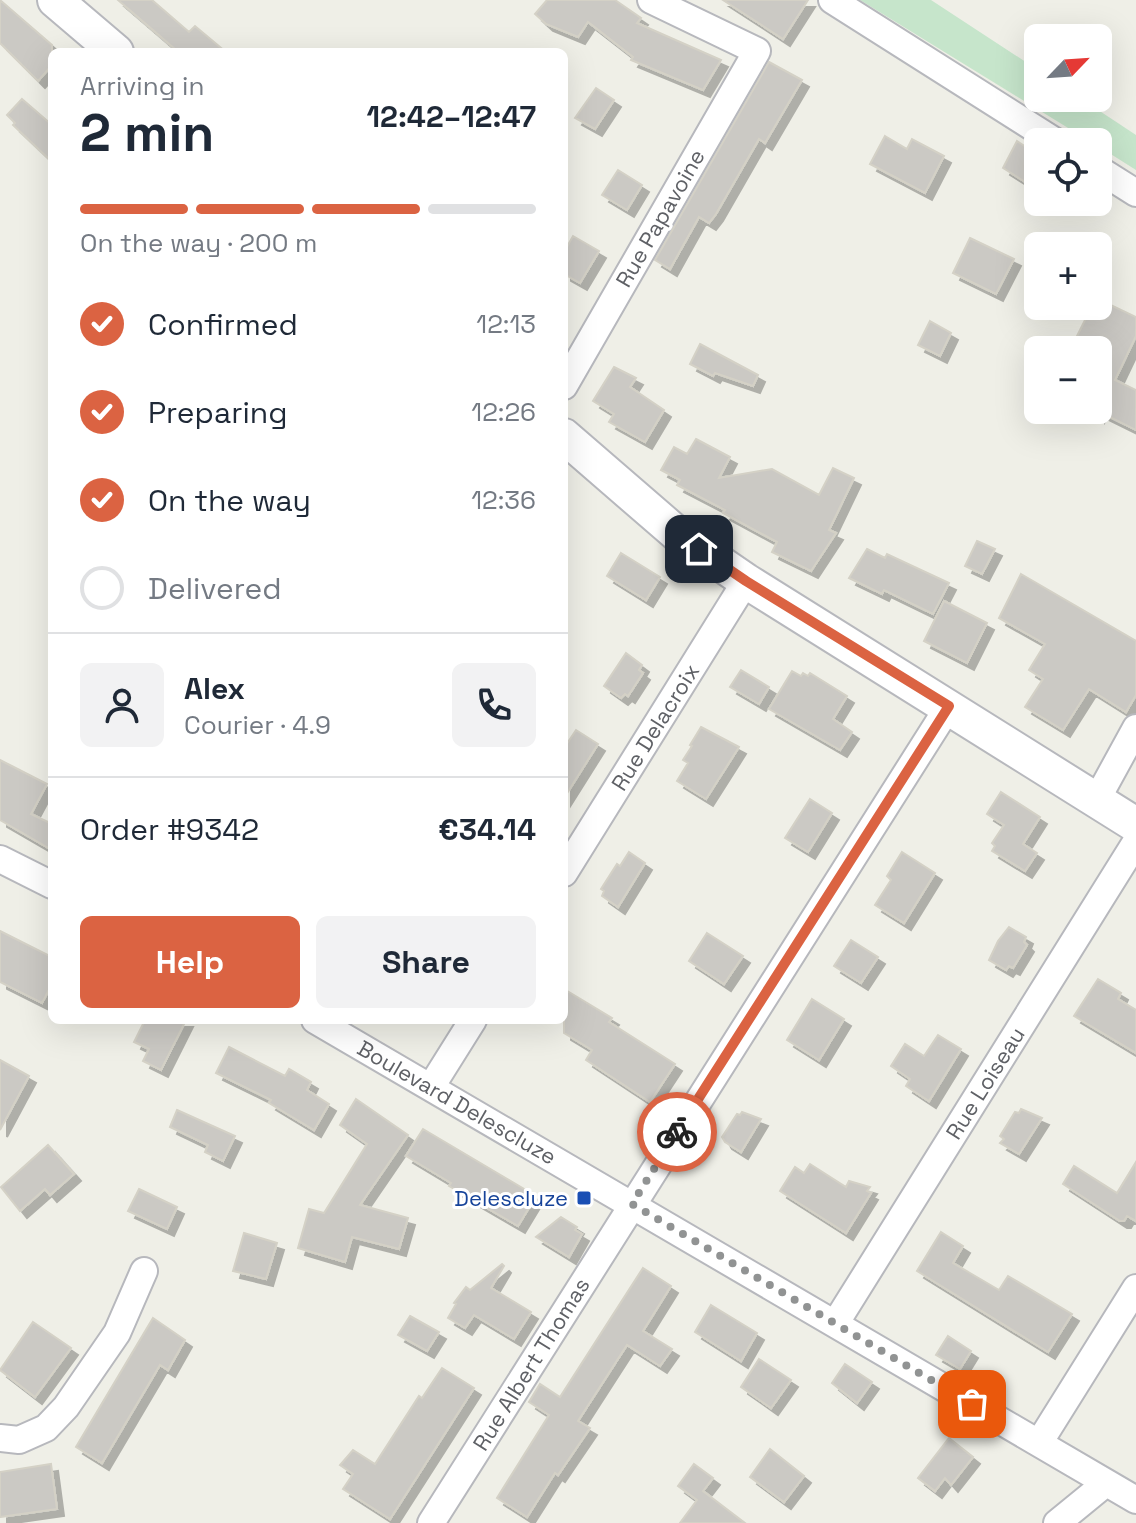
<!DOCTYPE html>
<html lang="en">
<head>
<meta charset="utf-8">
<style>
	:root { --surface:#fff; --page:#f2f2f3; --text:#1f2937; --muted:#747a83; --line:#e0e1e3; --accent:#db6342 }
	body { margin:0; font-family:"Space Grotesk",sans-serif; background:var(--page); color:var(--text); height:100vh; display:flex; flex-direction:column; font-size:30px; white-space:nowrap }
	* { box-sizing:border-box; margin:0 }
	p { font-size:26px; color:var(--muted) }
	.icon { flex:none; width:44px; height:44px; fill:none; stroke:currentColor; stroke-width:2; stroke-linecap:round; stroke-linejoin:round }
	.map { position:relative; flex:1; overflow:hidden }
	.sheet { position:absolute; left:48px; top:48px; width:520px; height:976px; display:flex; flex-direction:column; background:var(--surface); border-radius:12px; box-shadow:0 8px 32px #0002 }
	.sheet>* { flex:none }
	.needle { width:52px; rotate:65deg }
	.tools { position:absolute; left:1024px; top:24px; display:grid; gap:16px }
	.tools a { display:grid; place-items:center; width:88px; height:88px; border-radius:12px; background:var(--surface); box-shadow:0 8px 32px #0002; font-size:40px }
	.pin { position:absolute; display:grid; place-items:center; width:68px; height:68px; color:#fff; margin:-34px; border-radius:16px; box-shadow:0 4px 12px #0006 }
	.courier { position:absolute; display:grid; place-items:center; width:80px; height:80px; margin:-40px; border:6px solid #db6342; border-radius:50%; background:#fff; color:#222; box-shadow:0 2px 10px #0007 }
	.headline em { font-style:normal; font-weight:600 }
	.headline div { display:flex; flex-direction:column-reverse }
	.headline { display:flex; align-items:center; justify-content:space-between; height:136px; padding:0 32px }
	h1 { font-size:52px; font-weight:600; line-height:60px }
	.bar { display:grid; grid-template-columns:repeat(4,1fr); gap:12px 8px; align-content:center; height:96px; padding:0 32px }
	.bar i { height:10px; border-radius:6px; background:var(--line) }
	.bar .current { background:var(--accent) }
	.bar p { grid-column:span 4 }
	.line { display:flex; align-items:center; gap:20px; padding:0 32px; border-top:2px solid var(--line) }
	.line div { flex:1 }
	.round { display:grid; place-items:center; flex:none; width:84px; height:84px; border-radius:12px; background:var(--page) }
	ol { padding:0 32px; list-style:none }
	li { display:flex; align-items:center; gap:24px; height:88px }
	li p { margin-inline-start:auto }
	li .icon { padding:8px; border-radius:50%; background:var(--accent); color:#fff; stroke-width:4 }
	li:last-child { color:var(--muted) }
	li i { width:44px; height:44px; border:4px solid var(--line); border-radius:50% }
	.primary-button { display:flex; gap:16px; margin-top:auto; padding:16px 32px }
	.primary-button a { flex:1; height:92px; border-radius:12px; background:var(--accent); color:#fff; font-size:32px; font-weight:600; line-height:92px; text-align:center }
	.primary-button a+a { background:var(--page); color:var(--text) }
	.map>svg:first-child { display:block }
	.green { fill:#c6e5cb }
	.building { fill:#cbc9c4; stroke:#d4d1c6; stroke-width:2; filter:url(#shadow) }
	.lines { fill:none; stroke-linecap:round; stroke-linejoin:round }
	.minor-casing { stroke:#b7b8bd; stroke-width:30 }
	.tertiary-casing { stroke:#b7b8bd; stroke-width:38 }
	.minor { stroke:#fff; stroke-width:26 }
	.tertiary { stroke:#fff; stroke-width:34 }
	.done { stroke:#919393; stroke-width:8; stroke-dasharray:0 14.4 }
	.route { stroke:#db6342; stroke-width:10 }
	.transit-dot { fill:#1a4fb4; stroke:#fff; stroke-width:3 }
	.labels { text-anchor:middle; stroke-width:6; stroke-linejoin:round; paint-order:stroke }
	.street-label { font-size:22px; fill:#5f6166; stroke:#fff }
	.transit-label { font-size:22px; fill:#164399; stroke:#fff; text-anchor:end }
</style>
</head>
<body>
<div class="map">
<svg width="1136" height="1523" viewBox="0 0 1136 1523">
	<defs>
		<filter id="shadow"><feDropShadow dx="7" dy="7" stdDeviation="0" flood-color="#0004"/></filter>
	</defs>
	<rect width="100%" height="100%" fill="#efefe7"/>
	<path class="green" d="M860,0H931L1038,70V98H1080L1136,135V170L1098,146V142H1091Z"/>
	<path class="building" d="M0,0L52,45V65L38,81L0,43Z
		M118,0H152L189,32L195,26L226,52H172L175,49Z
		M547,0H615L641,18L637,23L721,60L703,90L631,60L633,57L588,22L578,37L546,24L535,14Z
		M723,0H808L783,39Z
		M769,62L802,80L765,143L759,139L716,214L709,223L699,217L670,269L655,260Z
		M596,88L614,100L595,129L575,118Z
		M22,99L52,125V162L13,125L15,123L7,115Z
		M885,136L907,149L912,139L944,156L925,193L870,164Z
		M1017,141L1038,155V190L1003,168Z
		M618,170L642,185L627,210L602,195Z
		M573,236L599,251L580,283L564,274V252Z
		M970,238L1014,259L996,294L953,273Z
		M1098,299L1136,317V336L1115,380L1136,390V430L1100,412L1098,415V350H1070L1092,306H1098Z
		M930,321L951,333L940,356L918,345Z
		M700,344L758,375L753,386L715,373L713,376L690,364Z
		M614,367L636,378L630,387L664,410L645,442L609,422L614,414L593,401Z
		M696,439L730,457L719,478L772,469L819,495L833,468L854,478L829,530L836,533L811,571L772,552L777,542L723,513L725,510L677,485L680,480L661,470L674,447L687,454Z
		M977,541L995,549L982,574L965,566Z
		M867,549L885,558L887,554L949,583L933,614L884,590L882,594L849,578Z
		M621,553L660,577L646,600L607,576Z
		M1021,574L1136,641V695L1126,712L1089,689L1063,730L1025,707L1043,679L1029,670L1045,644L999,618Z
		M944,601L987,623L967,663L924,641Z
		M626,653L642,665L639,670L643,673L628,696L625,694L621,698L604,686Z
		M741,670L769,687L759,704L730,687Z
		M792,671L801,676L803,673L808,676L810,673L847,696L833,719L852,732L840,750L769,709Z
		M701,727L739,747L706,799L677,781L688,763L683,760L692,746L690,745Z
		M576,730L598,744L564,798V748Z
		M0,760L47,784L31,814L52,824V850L0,820Z
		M1001,792L1040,817L1023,844L1037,853L1025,871L992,851L995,846L992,843L1004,825L987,814Z
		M810,799L832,813L808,852L785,838Z
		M629,852L645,863L618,907L602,896L604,891L601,889L617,864L620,866Z
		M902,852L935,873L904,923L875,905L891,880L887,876Z
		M1009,927L1026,937L1024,942L1027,945L1013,968L1009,966L1006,970L989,960L998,941Z
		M0,931L52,957V984L42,1003L0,982Z
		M707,933L743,956L724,984L689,961Z
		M851,940L878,957L861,983L834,966Z
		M1098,979L1121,993L1118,999L1136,1010V1053L1074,1016Z
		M564,989L612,1018L609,1022L675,1064L650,1102L586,1060L592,1050L564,1033Z
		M812,999L844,1019L819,1060L787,1040Z
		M145,1020H186L161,1070L143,1061L149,1049L134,1042Z
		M938,1035L961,1049L929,1101L906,1086L910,1079L891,1066L905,1044L924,1056Z
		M229,1047L285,1076L289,1069L311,1082L307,1090L329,1104L314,1130L269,1103L271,1100L216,1073Z
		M0,1060L29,1076L0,1130Z
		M356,1099L408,1135L360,1205L408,1218L399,1249L352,1237L345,1262L298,1248L309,1209L324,1213L367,1144L340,1125Z
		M1021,1109L1042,1118L1019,1154L1000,1143L1004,1139L1000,1136L1015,1112L1019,1113Z
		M177,1110L235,1136L223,1161L205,1152L208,1145L170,1127Z
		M742,1112L761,1119L741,1152L725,1142L722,1137L737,1114L740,1115Z
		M423,1129L536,1196L518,1226L449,1186L451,1183L406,1156Z
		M48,1145L74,1174L50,1195L45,1189L20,1211L1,1187Z
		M1136,1162V1221L1127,1216L1124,1221H1120L1063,1184L1074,1166L1117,1193Z
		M810,1164L846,1187L849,1181L870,1187L867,1191L871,1193L846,1233L780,1191L795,1167L804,1173Z
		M139,1189L177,1207L167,1229L128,1211Z
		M561,1217L577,1227L575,1230L582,1234L569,1257L536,1237Z
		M941,1232L963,1246L953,1263L999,1290L1008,1276L1072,1314L1048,1352L917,1271Z
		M244,1233L277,1243L266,1279L233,1271Z
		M502,1264L504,1266L491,1288L531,1312L514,1339L474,1315L465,1328L448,1318L456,1304L454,1303L466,1287L470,1290Z
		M643,1268L671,1286L643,1331L672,1349L660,1366L627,1345L578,1421L590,1428L558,1475L555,1473L527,1517L497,1498L549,1415L529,1402L540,1384L560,1397Z
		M711,1305L757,1333L741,1361L695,1332Z
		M410,1316L439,1332L427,1351L398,1335Z
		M153,1318L185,1340L168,1370L160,1365L102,1463L76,1447Z
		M33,1322L71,1348L35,1397L0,1370Z
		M948,1336L971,1351L960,1369L936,1355Z
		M759,1359L791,1380L771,1408L741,1387Z
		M845,1364L872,1382L857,1403L832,1383Z
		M442,1368L474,1388L390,1519L343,1489L353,1474L340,1465L353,1450L375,1464L419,1396L422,1398Z
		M949,1438L973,1457L951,1485L945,1478L935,1491L918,1478Z
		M770,1449L804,1476L784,1502L750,1477Z
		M51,1464L57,1509L0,1517V1472Z
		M694,1464L713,1478L703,1491L745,1523H680L697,1500L678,1486Z"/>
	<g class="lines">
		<g class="minor-casing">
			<path id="minor" d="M832,0L1056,142
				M1098,169L1136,193
				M564,386L757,51L651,0
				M1096,801L1136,728
				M0,859L52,885
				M564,873L746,581
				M315,1020L1136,1500
				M431,1087L473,1020
				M835,1324L1136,842
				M0,1438L19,1440L46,1428L66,1407L117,1333L144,1271
				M1039,1443L1136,1288
				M431,1523L949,706
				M1057,1523L1106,1483"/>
		</g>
		<g class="tertiary-casing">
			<path id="tertiary" d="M55,0L116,52
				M564,436L676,533L746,581L1136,825"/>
		</g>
		<use href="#minor" class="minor"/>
		<use href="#tertiary" class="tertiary"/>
	</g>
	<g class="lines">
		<path class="done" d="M677,1132L632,1204L972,1404"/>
		<path class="route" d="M677,1132L949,706L746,581L699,549"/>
	</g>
	<rect class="transit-dot" x="576" y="1190" width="16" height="16" rx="4"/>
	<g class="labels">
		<g class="street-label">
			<text transform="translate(660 218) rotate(-60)" y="8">Rue Papavoine</text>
			<text transform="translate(655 727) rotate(-58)" y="8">Rue Delacroix</text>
			<text transform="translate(985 1083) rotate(-58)" y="8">Rue Loiseau</text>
			<text transform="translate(457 1102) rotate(30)" y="8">Boulevard Delescluze</text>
			<text transform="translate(531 1364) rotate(-58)" y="8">Rue Albert Thomas</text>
		</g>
		<g class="transit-label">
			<text x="568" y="1206">Delescluze</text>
		</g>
	</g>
</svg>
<div class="tools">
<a><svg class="needle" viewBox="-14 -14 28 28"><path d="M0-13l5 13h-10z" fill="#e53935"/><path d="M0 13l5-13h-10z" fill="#747a83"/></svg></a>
<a><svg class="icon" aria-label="locate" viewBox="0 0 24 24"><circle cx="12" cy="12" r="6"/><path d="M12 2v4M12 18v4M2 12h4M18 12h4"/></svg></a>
<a>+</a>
<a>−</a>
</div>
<div class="pin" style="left:972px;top:1404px;background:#ea580c"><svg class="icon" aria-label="bag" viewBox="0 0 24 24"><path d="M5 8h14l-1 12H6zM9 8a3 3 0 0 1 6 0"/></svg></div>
<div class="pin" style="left:699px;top:549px;background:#1f2937"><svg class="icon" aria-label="home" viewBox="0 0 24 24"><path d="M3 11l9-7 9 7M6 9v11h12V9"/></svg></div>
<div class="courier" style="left:677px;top:1132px"><svg class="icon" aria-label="bike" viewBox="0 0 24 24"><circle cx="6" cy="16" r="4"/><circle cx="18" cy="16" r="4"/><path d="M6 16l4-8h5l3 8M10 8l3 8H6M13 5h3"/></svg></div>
<section class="sheet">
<div class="headline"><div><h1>2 min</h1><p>Arriving in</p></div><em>12:42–12:47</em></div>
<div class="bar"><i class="current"></i><i class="current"></i><i class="current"></i><i></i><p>On the way · 200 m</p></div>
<ol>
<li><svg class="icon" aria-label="check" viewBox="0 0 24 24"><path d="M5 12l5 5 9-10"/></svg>Confirmed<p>12:13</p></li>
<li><svg class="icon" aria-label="check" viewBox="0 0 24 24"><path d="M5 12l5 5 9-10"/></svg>Preparing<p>12:26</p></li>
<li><svg class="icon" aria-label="check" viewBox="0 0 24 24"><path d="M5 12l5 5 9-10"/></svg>On the way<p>12:36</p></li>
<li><i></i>Delivered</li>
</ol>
<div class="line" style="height:144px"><a class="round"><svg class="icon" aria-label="person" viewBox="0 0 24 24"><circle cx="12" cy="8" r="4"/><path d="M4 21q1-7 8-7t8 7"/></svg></a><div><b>Alex</b><p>Courier · 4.9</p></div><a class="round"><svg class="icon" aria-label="phone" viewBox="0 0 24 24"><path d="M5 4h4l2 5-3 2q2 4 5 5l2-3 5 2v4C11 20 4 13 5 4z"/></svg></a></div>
<div class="line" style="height:104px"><div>Order #9342</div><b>€34.14</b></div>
<div class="primary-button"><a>Help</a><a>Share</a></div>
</section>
</div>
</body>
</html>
